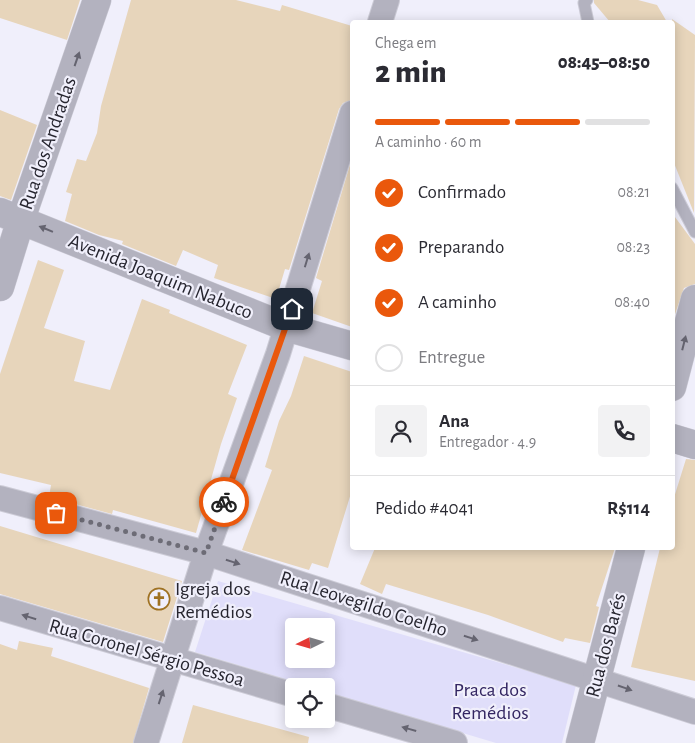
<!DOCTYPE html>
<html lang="pt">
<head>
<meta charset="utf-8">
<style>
	:root { --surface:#fff; --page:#f2f2f3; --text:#2b2b33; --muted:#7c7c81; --line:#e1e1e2; --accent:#ea580c }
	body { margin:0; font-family:"Alegreya Sans",sans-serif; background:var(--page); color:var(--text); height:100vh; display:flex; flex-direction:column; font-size:19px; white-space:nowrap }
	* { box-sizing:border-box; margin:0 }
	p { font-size:16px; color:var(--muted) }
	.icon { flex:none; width:28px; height:28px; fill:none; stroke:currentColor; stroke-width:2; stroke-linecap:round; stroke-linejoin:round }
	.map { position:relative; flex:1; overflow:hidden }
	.sheet { position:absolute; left:350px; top:20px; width:325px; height:530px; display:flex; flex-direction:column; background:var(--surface); border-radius:5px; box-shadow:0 2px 12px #0003 }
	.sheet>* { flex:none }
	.needle { width:32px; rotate:265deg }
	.buttons { position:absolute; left:285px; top:618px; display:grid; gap:10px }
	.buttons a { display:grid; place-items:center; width:50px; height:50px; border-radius:5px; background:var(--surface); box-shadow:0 2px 12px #0003; font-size:25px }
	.pin { position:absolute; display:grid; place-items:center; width:42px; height:42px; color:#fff; margin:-21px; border-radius:10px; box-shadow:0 2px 8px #0006 }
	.courier { position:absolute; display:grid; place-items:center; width:50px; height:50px; margin:-25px; border:4px solid #ea580c; border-radius:50%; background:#fff; color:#222; box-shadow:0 1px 6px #0007 }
	.overview em { font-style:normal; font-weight:800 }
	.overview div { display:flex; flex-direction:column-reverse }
	.overview { display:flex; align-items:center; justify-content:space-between; height:85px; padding:0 25px }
	h1 { font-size:32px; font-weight:800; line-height:38px }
	.bar { display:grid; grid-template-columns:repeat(4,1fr); gap:8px 5px; align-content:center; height:60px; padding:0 25px }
	.bar i { height:6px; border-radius:4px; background:var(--line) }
	.bar .current { background:var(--accent) }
	.bar p { grid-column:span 4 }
	.line { display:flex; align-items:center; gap:12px; padding:0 25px; border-top:1px solid var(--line) }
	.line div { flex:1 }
	.round { display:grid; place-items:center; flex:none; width:52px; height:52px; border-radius:5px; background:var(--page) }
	ol { padding:0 25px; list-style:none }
	li { display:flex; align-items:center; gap:15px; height:55px }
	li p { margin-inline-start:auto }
	li .icon { padding:5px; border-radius:50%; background:var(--accent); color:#fff; stroke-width:4 }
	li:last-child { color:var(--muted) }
	li i { width:28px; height:28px; border:2px solid var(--line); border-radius:50% }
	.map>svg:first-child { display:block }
	.green { fill:#e0defa; fill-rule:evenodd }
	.building { fill:#e7d5bb }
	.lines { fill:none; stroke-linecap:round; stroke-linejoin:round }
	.service-casing { stroke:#cccbd6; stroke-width:13 }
	.minor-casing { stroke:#cccbd6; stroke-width:26 }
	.tertiary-casing { stroke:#cccbd6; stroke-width:29 }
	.service { stroke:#b3b2bf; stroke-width:11 }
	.minor { stroke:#b3b2bf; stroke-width:24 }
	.tertiary { stroke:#b3b2bf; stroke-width:28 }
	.oneway { fill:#656470 }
	.done { stroke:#6d6c76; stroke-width:5; stroke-dasharray:0 9 }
	.route { stroke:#ea580c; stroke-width:6 }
	.labels { text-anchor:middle; stroke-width:4.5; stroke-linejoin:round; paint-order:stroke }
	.street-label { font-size:20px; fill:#26252f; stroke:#f0effb }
	.poi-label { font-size:20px; fill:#26252f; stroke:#f0effb; text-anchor:start }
	.park-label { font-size:20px; fill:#332662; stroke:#f0effb }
</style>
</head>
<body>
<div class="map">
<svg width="695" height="743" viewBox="0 0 695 743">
	<rect width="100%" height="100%" fill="#f0effb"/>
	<path class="green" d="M218,581L576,685L562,743H496L326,692V686H309L195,652ZM294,626H326V659H294Z"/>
	<path class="building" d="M0,0H80L67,40L0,18Z
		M131,0H236L280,11L282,5L352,26V100L343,103L339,109L289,270L285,269L276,299L214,278L218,265L183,250L176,266L122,244L123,241L99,235L65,221L72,194L66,192L77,159L86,161L97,133L101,106Z
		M594,0H638L657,5L667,22H610L594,3Z
		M672,19L695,35L694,213L672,158Z
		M0,110L37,125L11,200L0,196Z
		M352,158V327L312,313L322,281L316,278Z
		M672,213L695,244V284L684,288L672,323Z
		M38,260L64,270L44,328L85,341L74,381L110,390L142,299L170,310L169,313L247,345L228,394L237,398L221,444L196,533L113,510L112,514L49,497L51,485L0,473V374Z
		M304,356L352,372V490L328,568L312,563L309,570L242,550L272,470L265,467L279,421L291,396Z
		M686,459L695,460V681L631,667L660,548H672V504Z
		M0,526L182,581L163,642L0,594Z
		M375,548H615L596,606L599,607L590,643L565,638L563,642L488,615L386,584L382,594L360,584Z
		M19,641L53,648L51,656L149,688L133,743H0V644L17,650Z
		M193,705L309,737L308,743H182Z"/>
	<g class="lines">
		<g class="service-casing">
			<path id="service" d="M587,0L584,3L588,22
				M672,188L695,232"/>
		</g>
		<g class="minor-casing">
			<path id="minor" d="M380,22L387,0
				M0,498L206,553L695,712
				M0,608L294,695
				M326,705L455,743
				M146,743L206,553L278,354L352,113"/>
		</g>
		<g class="tertiary-casing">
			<path id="tertiary" d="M0,212L286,327L352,346
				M0,287L21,219L97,0
				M672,387L695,299
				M672,438L695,445
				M580,743L631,548"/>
		</g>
		<use href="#service" class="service"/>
		<use href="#minor" class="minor"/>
		<use href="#tertiary" class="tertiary"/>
	</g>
	<defs><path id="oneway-solid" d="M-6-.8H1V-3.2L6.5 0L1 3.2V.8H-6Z" transform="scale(1.25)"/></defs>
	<g class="oneway">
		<use href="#oneway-solid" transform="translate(77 59) rotate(-71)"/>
		<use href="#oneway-solid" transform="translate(46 229) rotate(-158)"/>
		<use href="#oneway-solid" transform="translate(307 260) rotate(-73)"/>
		<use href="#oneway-solid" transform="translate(684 343) rotate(-76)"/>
		<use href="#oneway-solid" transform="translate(233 562) rotate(18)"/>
		<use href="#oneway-solid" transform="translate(29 617) rotate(-163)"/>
		<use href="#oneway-solid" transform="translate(471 638) rotate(18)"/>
		<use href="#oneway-solid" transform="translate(625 688) rotate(19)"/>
		<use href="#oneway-solid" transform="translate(161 697) rotate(-72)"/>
		<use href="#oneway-solid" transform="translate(409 729) rotate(-164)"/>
	</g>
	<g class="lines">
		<path class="done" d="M56,513L206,553L224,502"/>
		<path class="route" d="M224,502L292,309"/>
	</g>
	<defs>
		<g id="church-ring" transform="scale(1.125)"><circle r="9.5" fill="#f0effb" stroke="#9f7223" stroke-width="1.5"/><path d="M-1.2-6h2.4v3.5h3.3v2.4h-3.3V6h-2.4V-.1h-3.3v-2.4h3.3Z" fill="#9f7223"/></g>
	</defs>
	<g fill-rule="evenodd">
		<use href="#church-ring" x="159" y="599"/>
	</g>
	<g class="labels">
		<g class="street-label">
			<text transform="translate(47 143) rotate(-71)" y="7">Rua dos Andradas</text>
			<text transform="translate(161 276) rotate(22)" y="7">Avenida Joaquim Nabuco</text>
			<text transform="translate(364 603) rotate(18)" y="7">Rua Leovegildo Coelho</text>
			<text transform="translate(605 645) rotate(-75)" y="7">Rua dos Barés</text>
			<text transform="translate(147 652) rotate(16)" y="7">Rua Coronel Sérgio Pessoa</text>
		</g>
		<g class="poi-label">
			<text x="175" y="595">Igreja dos<tspan x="175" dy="23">Remédios</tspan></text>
		</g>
		<g class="park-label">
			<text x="490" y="696">Praca dos<tspan x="490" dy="23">Remédios</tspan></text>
		</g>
	</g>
</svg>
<div class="buttons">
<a><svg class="needle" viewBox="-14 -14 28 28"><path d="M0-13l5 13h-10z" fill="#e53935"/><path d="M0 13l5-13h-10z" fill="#7c7c81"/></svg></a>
<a><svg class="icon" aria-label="locate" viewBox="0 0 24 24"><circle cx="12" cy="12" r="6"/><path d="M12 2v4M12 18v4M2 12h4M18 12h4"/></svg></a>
</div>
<div class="pin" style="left:56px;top:513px;background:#ea580c"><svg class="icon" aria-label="bag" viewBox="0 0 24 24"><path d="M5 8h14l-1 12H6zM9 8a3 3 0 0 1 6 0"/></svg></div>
<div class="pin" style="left:292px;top:309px;background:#1f2937"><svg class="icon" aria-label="home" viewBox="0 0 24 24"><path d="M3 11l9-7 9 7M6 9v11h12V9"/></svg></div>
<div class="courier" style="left:224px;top:502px"><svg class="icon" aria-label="bike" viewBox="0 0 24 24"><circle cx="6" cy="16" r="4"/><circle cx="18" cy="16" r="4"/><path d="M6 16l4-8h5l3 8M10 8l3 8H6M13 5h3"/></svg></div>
<section class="sheet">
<div class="overview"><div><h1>2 min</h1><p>Chega em</p></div><em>08:45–08:50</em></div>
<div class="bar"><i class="current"></i><i class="current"></i><i class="current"></i><i></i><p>A caminho · 60 m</p></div>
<ol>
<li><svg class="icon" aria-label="check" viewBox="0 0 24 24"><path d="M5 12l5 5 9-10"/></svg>Confirmado<p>08:21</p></li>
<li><svg class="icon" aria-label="check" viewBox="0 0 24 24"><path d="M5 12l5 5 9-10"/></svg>Preparando<p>08:23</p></li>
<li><svg class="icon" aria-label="check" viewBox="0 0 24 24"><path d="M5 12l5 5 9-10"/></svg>A caminho<p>08:40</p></li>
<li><i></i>Entregue</li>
</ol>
<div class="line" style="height:90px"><a class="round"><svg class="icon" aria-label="person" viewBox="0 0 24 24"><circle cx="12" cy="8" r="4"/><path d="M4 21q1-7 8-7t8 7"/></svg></a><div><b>Ana</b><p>Entregador · 4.9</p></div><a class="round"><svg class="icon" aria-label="phone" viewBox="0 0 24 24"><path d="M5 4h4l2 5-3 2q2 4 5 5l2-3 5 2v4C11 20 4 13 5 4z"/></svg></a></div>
<div class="line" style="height:65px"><div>Pedido #4041</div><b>R$114</b></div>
</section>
</div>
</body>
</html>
